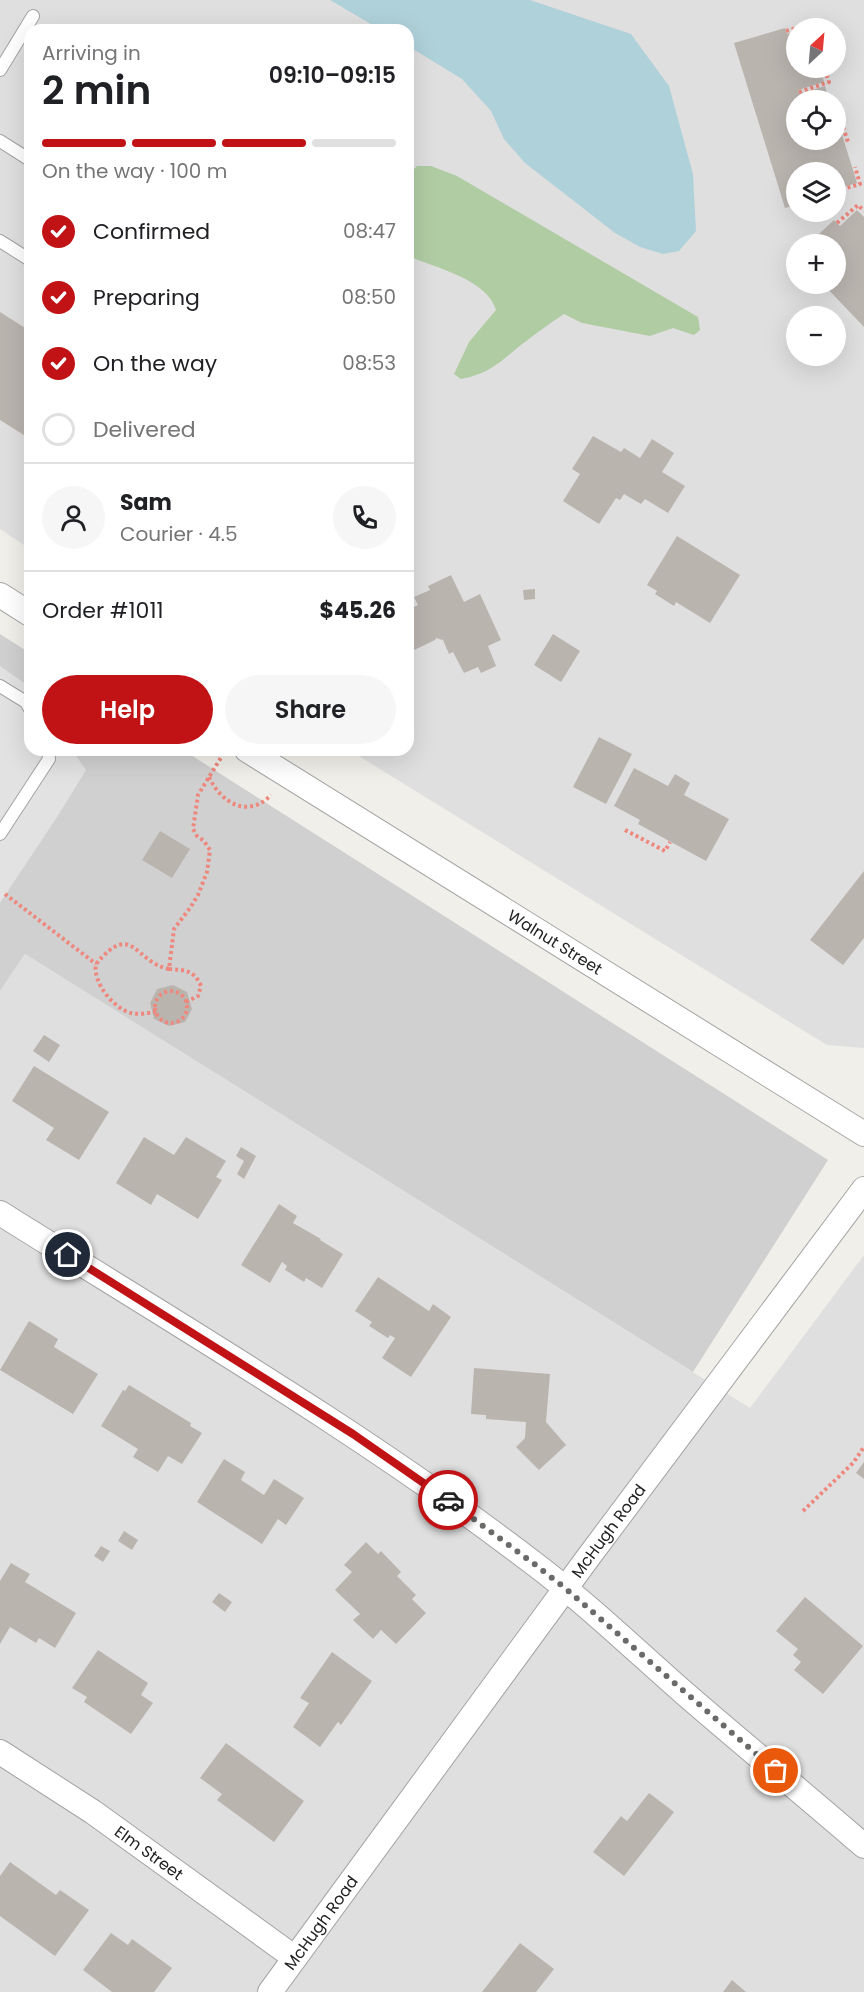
<!DOCTYPE html>
<html lang="en">
<head>
<meta charset="utf-8">
<style>
	:root { --surface:#fff; --page:#f6f6f6; --text:#202124; --muted:#757577; --line:#e0e0e0; --accent:#c11316 }
	body { margin:0; font-family:Poppins,sans-serif; background:var(--page); color:var(--text); height:100vh; display:flex; flex-direction:column; font-size:22px; white-space:nowrap }
	* { box-sizing:border-box; margin:0 }
	p { font-size:20px; color:var(--muted) }
	.icon { flex:none; width:33px; height:33px; fill:none; stroke:currentColor; stroke-width:2; stroke-linecap:round; stroke-linejoin:round }
	.map { position:relative; flex:1; overflow:hidden }
	.sheet { position:absolute; left:24px; top:24px; width:390px; height:732px; display:flex; flex-direction:column; background:var(--surface); border-radius:18px; box-shadow:0 6px 24px #0002 }
	.sheet>* { flex:none }
	.needle { width:39px; rotate:26deg }
	.tools { position:absolute; left:786px; top:18px; display:grid; gap:12px }
	.tools a { display:grid; place-items:center; width:60px; height:60px; border-radius:50%; background:var(--surface); box-shadow:0 6px 24px #0002; font-size:30px }
	.pin { position:absolute; display:grid; place-items:center; width:51px; height:51px; color:#fff; margin:-26px; border:3px solid #fff; border-radius:50%; box-shadow:0 2px 6px #0007 }
	.courier { position:absolute; display:grid; place-items:center; width:60px; height:60px; margin:-30px; border:4px solid #c11316; border-radius:50%; background:#fff; color:#222; box-shadow:0 2px 8px #0007 }
	.overview em { font-style:normal; font-weight:600 }
	.overview div { display:flex; flex-direction:column-reverse }
	.overview { display:flex; align-items:center; justify-content:space-between; height:102px; padding:0 18px }
	h1 { font-size:39px; font-weight:600; line-height:45px }
	.bar { display:grid; grid-template-columns:repeat(4,1fr); gap:9px 6px; align-content:center; height:72px; padding:0 18px }
	.bar i { height:8px; border-radius:4px; background:var(--line) }
	.bar .selected { background:var(--accent) }
	.bar p { grid-column:span 4 }
	.line { display:flex; align-items:center; gap:15px; padding:0 18px; border-top:2px solid var(--line) }
	.line div { flex:1 }
	.round { display:grid; place-items:center; flex:none; width:63px; height:63px; border-radius:32px; background:var(--page) }
	ol { padding:0 18px; list-style:none }
	li { display:flex; align-items:center; gap:18px; height:66px }
	li p { margin-inline-start:auto }
	li .icon { padding:6px; border-radius:50%; background:var(--accent); color:#fff; stroke-width:4 }
	li:last-child { color:var(--muted) }
	li i { width:33px; height:33px; border:3px solid var(--line); border-radius:50% }
	.button { display:flex; gap:12px; margin-top:auto; padding:12px 18px }
	.button a { flex:1; height:69px; border-radius:36px; background:var(--accent); color:#fff; font-size:24px; font-weight:600; line-height:69px; text-align:center }
	.button a+a { background:var(--page); color:var(--text) }
	.map>svg:first-child { display:block }
	.residential { fill:#e0dfdf; fill-rule:evenodd }
	.religious { fill:#d0d0d0 }
	.forest { fill:#b0cca3 }
	.parking { fill:#e2e2e2 }
	.water { fill:#afd1da }
	.building { fill:#bab4af }
	.lines { fill:none; stroke-linecap:round; stroke-linejoin:round }
	.lane-casing { stroke:#a3a3a3; stroke-width:14 }
	.street-casing { stroke:#a3a3a3; stroke-width:26 }
	.path { stroke:#ee887e; stroke-width:4; stroke-dasharray:3 3; stroke-linecap:butt }
	.lane { stroke:#fff; stroke-width:12 }
	.street { stroke:#fff; stroke-width:24 }
	.done { stroke:#6a6a68; stroke-width:6; stroke-dasharray:0 10.8 }
	.route { stroke:#c11316; stroke-width:8 }
	.labels { text-anchor:middle; stroke-width:4.5; stroke-linejoin:round; paint-order:stroke }
	.street-label { font-size:16px; fill:#222; stroke:#fff }
</style>
</head>
<body>
<div class="map">
<svg width="864" height="1992" viewBox="0 0 864 1992">
	<rect width="100%" height="100%" fill="#f1efea"/>
	<path class="residential" d="M0,0H864V1048L827,1045L349,750H408V30H30V549L0,529ZM796,28H836V68H796ZM796,100H836V140H796ZM796,172H836V212H796ZM796,244H836V284H796ZM796,316H836V356H796Z
		M25,954L750,1408L864,1255V1992H0V991Z"/>
	<path class="religious" d="M0,634L30,653V750H183L828,1160L693,1372L25,954L0,991Z"/>
	<path class="forest" d="M417,166H431L457,176L698,317L700,330L694,335L673,328L650,336L582,323L564,314C552,322 540,330 529,339C504,357 494,373 461,379L454,374L469,342L496,310C487,279 436,268 408,256V175Z"/>
	<path class="parking" d="M0,666L30,687V750H72L86,770L59,814L0,903Z"/>
	<path class="water" d="M330,0H530L631,34L669,86L693,174L696,231L679,251L663,254L640,247L615,233L525,163L504,139L491,111L462,79L408,46V30H381Z"/>
	<path class="building" d="M785,28L787,34L796,31V68H820L824,82L798,90L800,94L825,86L829,100H796V140H836V126L839,125L857,183L836,189V172H796V205L785,208L734,43Z
		M857,210L864,217V327L823,284H836V244H808L834,220L840,226Z
		M0,312L30,331V439L0,420Z
		M593,436L621,452L624,448L640,458L652,439L674,453L662,472L685,486L668,513L645,499L641,504L624,494L620,500L616,498L599,524L563,501L580,474L572,469Z
		M677,536L740,575L710,623L676,602L674,606L655,594L657,591L647,585Z
		M451,575L464,602L480,594L501,640L488,646L496,666L481,673L478,667L464,673L453,652L449,654L443,640L436,638L435,640L408,653V610L418,605L414,597L430,590L428,586Z
		M535,589V599L524,600L523,590Z
		M553,634L580,651L561,682L534,665Z
		M599,737L632,754L606,804L573,787Z
		M634,768L668,786L675,774L690,783L684,795L729,819L706,861L638,824L640,820L614,806Z
		M160,831L190,849L172,878L142,860Z
		M864,871V938L843,965L810,940Z
		M173,985L187,992L192,1009L185,1022L169,1026L154,1019L150,1003L157,989Z
		M44,1035L60,1045L49,1062L33,1051Z
		M34,1066L109,1112L79,1160L46,1140L54,1128L12,1101Z
		M144,1137L174,1155L186,1137L226,1161L216,1177L222,1180L198,1219L157,1194L151,1205L116,1183Z
		M241,1147L256,1156L244,1179L237,1174L244,1161L236,1156Z
		M279,1204L297,1216L293,1223L321,1239L320,1240L343,1254L322,1288L306,1278L304,1282L290,1273L285,1270L287,1266L282,1262L270,1283L241,1265Z
		M378,1277L429,1311L433,1304L451,1317L411,1377L382,1358L395,1338L390,1335L388,1338L369,1326L372,1322L355,1311Z
		M29,1321L58,1339L54,1347L98,1374L73,1414L0,1370Z
		M474,1368L550,1374L546,1422L566,1445L539,1470L516,1447L525,1438L526,1422L486,1419V1415L471,1414Z
		M129,1385L191,1423L190,1426L202,1433L182,1464L168,1456L158,1472L133,1457L138,1449L101,1426L123,1390L125,1391Z
		M224,1459L245,1472L241,1480L264,1495L274,1479L304,1498L286,1525L278,1519L262,1544L197,1502Z
		M864,1462V1479L856,1473Z
		M124,1531L138,1540L132,1550L118,1541Z
		M366,1542L378,1554L381,1551L401,1572L397,1576L416,1595L412,1599L426,1613L396,1644L381,1630L373,1639L353,1620L360,1614L335,1590L352,1572L344,1565Z
		M101,1546L110,1551L103,1562L94,1556Z
		M11,1563L30,1574L25,1582L76,1613L55,1648L39,1638L36,1643L10,1627L0,1644V1581Z
		M219,1593L232,1602L225,1612L212,1602Z
		M805,1597L863,1646L823,1694L794,1670L801,1662L793,1655L798,1649L776,1631Z
		M98,1650L148,1683L141,1695L153,1703L131,1734L84,1702L87,1697L72,1688Z
		M332,1652L372,1681L341,1725L338,1722L320,1747L293,1727L309,1703L300,1698Z
		M226,1743L304,1801L274,1842L217,1800L222,1794L200,1778Z
		M649,1793L674,1812L624,1876L593,1852L621,1816L627,1821Z
		M10,1862L56,1895L60,1890L89,1910L55,1956L0,1916V1876Z
		M111,1933L128,1945L132,1939L172,1968L154,1992H112L83,1970Z
		M520,1943L554,1969L536,1992H482Z
		M732,1980L746,1992H723Z"/>
	<g class="lines">
		<g class="lane-casing">
			<path id="lane" d="M0,70L33,16
				M0,141L30,160
				M0,241L30,260
				M0,686L26,702L30,709
				M0,834L49,759L48,750"/>
		</g>
		<g class="street-casing">
			<g id="street">
				<path d="M0,595L30,614"/>
				<path id="s1" d="M247,750L864,1134"/>
				<path d="M0,1213C180,1326 363,1433 532,1562C585,1602 633,1648 683,1692C743,1744 804,1794 864,1846"/>
				<path id="s2" d="M0,1752L93,1812L295,1958"/>
				<path id="s3" d="M270,1992L587,1559L864,1189"/>
			</g>
		</g>
		<path class="path" d="M786,31L810,24L812,28
			M799,92L829,82L824,68
			M836,101L841,118L836,119
			M836,123L841,121L848,142
			M836,191L860,184L855,167
			M837,223L858,205L864,211
			M209,777C221,803 248,819 271,795
			M625,830L665,851L670,842
			M5,894L96,964
			M155 1007a16 16 0 1 1 32 0a16 16 0 1 1-32 0Z
			M186,1002L198,996L201,986C194,970 185,970 169,969L174,929L190,908L198,895L207,872L210,850L204,841L197,836L193,829L198,795L222,756
			M156,1012C148,1013 139,1015 131,1013C114,1009 92,982 96,964C133,920 134,962 169,969
			M803,1511L853,1463L864,1447"/>
		<use href="#lane" class="lane"/>
		<use href="#street" class="street"/>
	</g>
	<g class="lines">
		<path class="done" d="M448,1500L533,1563L565,1588L776,1771"/>
		<path class="route" d="M68,1255L353,1434L448,1500"/>
	</g>
	<g class="labels">
		<g class="street-label">
			<text dy="6" stroke="none"><textPath href="#s1" startOffset="363">Walnut Street</textPath></text>
			<text dy="6" stroke="none"><textPath href="#s3" startOffset="572">McHugh Road</textPath></text>
			<text dy="6" stroke="none"><textPath href="#s2" startOffset="180">Elm Street</textPath></text>
			<text dy="6" stroke="none"><textPath href="#s3" startOffset="86">McHugh Road</textPath></text>
		</g>
	</g>
</svg>
<div class="tools">
<a><svg class="needle" viewBox="-14 -14 28 28"><path d="M0-13l5 13h-10z" fill="#e53935"/><path d="M0 13l5-13h-10z" fill="#757577"/></svg></a>
<a><svg class="icon" aria-label="locate" viewBox="0 0 24 24"><circle cx="12" cy="12" r="6"/><path d="M12 2v4M12 18v4M2 12h4M18 12h4"/></svg></a>
<a><svg class="icon" aria-label="layers" viewBox="0 0 24 24"><path d="M12 4l9 5-9 5-9-5zM3 14l9 5 9-5"/></svg></a>
<a>+</a>
<a>−</a>
</div>
<div class="pin" style="left:776px;top:1771px;background:#ea580c"><svg class="icon" aria-label="bag" viewBox="0 0 24 24"><path d="M5 8h14l-1 12H6zM9 8a3 3 0 0 1 6 0"/></svg></div>
<div class="pin" style="left:68px;top:1255px;background:#1f2937"><svg class="icon" aria-label="home" viewBox="0 0 24 24"><path d="M3 11l9-7 9 7M6 9v11h12V9"/></svg></div>
<div class="courier" style="left:448px;top:1500px"><svg class="icon" aria-label="car" viewBox="0 0 24 24"><path d="M5 17H2v-5l4-1 3-4h7l3 4 3 1v5h-3M9 17h6M6 11h13"/><circle cx="7" cy="17" r="2"/><circle cx="17" cy="17" r="2"/></svg></div>
<section class="sheet">
<div class="overview"><div><h1>2 min</h1><p>Arriving in</p></div><em>09:10–09:15</em></div>
<div class="bar"><i class="selected"></i><i class="selected"></i><i class="selected"></i><i></i><p>On the way · 100 m</p></div>
<ol>
<li><svg class="icon" aria-label="check" viewBox="0 0 24 24"><path d="M5 12l5 5 9-10"/></svg>Confirmed<p>08:47</p></li>
<li><svg class="icon" aria-label="check" viewBox="0 0 24 24"><path d="M5 12l5 5 9-10"/></svg>Preparing<p>08:50</p></li>
<li><svg class="icon" aria-label="check" viewBox="0 0 24 24"><path d="M5 12l5 5 9-10"/></svg>On the way<p>08:53</p></li>
<li><i></i>Delivered</li>
</ol>
<div class="line" style="height:108px"><a class="round"><svg class="icon" aria-label="person" viewBox="0 0 24 24"><circle cx="12" cy="8" r="4"/><path d="M4 21q1-7 8-7t8 7"/></svg></a><div><b>Sam</b><p>Courier · 4.5</p></div><a class="round"><svg class="icon" aria-label="phone" viewBox="0 0 24 24"><path d="M5 4h4l2 5-3 2q2 4 5 5l2-3 5 2v4C11 20 4 13 5 4z"/></svg></a></div>
<div class="line" style="height:78px"><div>Order #1011</div><b>$45.26</b></div>
<div class="button"><a>Help</a><a>Share</a></div>
</section>
</div>
</body>
</html>
